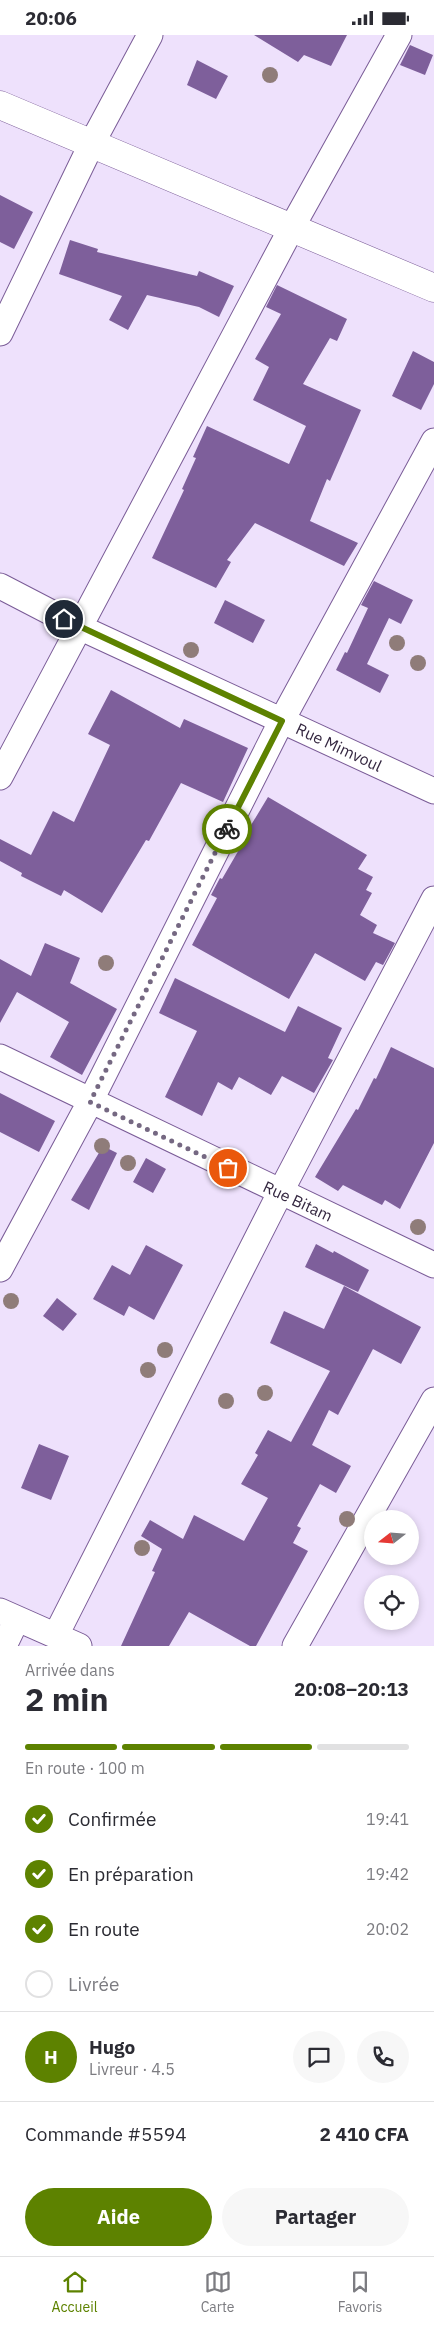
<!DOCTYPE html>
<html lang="fr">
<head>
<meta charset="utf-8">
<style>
	:root { --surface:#fff; --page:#f7f7f7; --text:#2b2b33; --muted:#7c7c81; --line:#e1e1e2; --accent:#5d8200 }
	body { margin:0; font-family:"IBM Plex Sans",sans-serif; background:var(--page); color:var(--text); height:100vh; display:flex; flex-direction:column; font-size:19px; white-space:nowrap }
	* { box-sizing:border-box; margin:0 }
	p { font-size:16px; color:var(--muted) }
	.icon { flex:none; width:28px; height:28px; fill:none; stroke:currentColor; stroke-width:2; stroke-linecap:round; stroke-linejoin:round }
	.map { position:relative; height:1611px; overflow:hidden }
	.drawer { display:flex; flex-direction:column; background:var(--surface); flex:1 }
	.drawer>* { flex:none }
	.needle { width:32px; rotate:253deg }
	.fabs { position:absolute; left:364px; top:1475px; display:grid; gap:10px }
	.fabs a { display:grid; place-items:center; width:55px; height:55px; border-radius:50%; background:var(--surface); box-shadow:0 2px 8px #0003; font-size:25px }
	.pin { position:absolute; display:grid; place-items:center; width:42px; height:42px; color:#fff; margin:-21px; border:2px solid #fff; border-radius:50%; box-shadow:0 1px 5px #0007 }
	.courier { position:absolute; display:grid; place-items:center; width:50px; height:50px; margin:-25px; border:4px solid #5d8200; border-radius:50%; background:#fff; color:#222; box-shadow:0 1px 6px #0007 }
	.head em { font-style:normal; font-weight:700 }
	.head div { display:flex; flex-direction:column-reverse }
	.head { display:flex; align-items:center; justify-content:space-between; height:85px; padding:0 25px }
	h1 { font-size:32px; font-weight:700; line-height:38px }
	.bar { display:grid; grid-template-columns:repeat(4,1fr); gap:8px 5px; align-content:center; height:60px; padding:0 25px }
	.bar i { height:6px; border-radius:4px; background:var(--line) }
	.bar .current { background:var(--accent) }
	.bar p { grid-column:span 4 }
	.line { display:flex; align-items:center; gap:12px; padding:0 25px; border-top:1px solid var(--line) }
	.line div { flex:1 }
	.round { display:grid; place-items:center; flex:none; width:52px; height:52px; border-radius:26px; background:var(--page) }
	ol { padding:0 25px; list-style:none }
	li { display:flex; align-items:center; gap:15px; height:55px }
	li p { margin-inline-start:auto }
	li .icon { padding:5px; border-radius:50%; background:var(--accent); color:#fff; stroke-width:4 }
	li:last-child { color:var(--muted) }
	li i { width:28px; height:28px; border:2px solid var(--line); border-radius:50% }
	.button { display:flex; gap:10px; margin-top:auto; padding:10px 25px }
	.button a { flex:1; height:58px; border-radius:30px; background:var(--accent); color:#fff; font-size:20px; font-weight:700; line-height:58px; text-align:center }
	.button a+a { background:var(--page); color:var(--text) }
	.status { display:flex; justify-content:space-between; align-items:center; height:35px; padding:0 25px; background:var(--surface); direction:ltr }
	.status svg { height:14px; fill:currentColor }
	.menu { display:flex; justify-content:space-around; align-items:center; height:70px; border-top:1px solid var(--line); background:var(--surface); font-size:14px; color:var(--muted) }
	.menu a { display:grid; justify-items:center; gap:2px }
	.menu .current { color:var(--accent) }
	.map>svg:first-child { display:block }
	.building { fill:#7e5f9b }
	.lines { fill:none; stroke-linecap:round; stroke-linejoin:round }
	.minor-casing { stroke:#7a5c97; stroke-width:27 }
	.highway-casing { stroke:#7a5c97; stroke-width:29 }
	.minor { stroke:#fff; stroke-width:25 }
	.highway { stroke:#fff; stroke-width:28 }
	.tree { fill:#8f7c79 }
	.done { stroke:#756882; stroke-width:5; stroke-dasharray:0 9 }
	.route { stroke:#5d8200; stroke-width:6 }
	.labels { text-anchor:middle; stroke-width:5; stroke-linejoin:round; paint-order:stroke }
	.street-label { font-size:16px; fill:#342740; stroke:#fff }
</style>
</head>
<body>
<div class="status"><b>20:06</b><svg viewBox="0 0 49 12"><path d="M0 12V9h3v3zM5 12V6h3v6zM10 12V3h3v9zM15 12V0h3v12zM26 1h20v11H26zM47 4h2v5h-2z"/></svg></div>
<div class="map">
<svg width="434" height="1611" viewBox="0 0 434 1611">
	<rect width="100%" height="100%" fill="#eee1fc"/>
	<path class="building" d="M254,0H347L331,31L304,20L298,27Z
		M410,10L433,20L425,40L400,30Z
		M197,25L228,41L216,64L187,50Z
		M0,160L33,177L14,214L0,207Z
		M70,205L98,214L97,217L197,241L199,236L234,251L219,282L199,272L147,260L128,295L109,285L122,261L59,239Z
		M277,250L347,284L337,306L330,303L303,349L361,375L330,446L327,444L310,486L358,508L344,531L255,488L227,525L231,527L216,553L152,523L184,455L182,454L196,423L193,422L207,391L289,429L306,391L253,365L269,332L255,324L281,279L266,272Z
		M413,316L434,327V349L421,375L392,361Z
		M374,546L413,565L401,589L389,583L367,629L389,640L380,658L336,635L345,617L347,618L368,573L361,570Z
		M225,565L265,585L253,608L214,588Z
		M111,655L180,693L184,684L248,713L223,767L181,748L149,806L146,805L102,878L64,855L61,861L21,841L22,838L0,826V804L31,820L53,776L74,787L110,710L88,699Z
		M268,762L367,820L358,834L373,842L366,855L372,858L360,880L377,890L373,898L395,908L383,930L376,927L365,946L315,918L289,964L192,910L217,863L211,860L220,843L222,844L244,806L242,805Z
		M45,908L80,923L70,948L117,974L82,1040L50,1022L69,987L17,957L0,988V924L31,941Z
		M175,943L285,997L298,971L342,993L328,1023L333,1025L314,1058L282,1041L271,1060L239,1042L232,1055L218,1047L202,1081L165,1062L197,996L159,978Z
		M391,1012L434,1033V1108L400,1174L385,1165L382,1170L343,1150L338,1156L315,1142L356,1074L358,1075L374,1043L376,1044Z
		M0,1058L55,1086L39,1117L0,1097Z
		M103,1111L117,1118L89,1175L71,1165Z
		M146,1123L166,1134L153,1158L133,1147Z
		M316,1209L333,1218L334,1216L369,1235L358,1257L305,1232Z
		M146,1210L183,1230L154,1285L129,1271L124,1281L93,1264L112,1230L130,1240Z
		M344,1251L421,1292L401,1329L373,1314L338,1380L329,1375L312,1410L351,1431L336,1458L320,1449L297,1491L301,1493L293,1508L308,1516L256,1611H250L189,1577L169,1611H121L155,1537L152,1536L162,1514L141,1501L150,1485L183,1504L194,1480L244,1506L268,1463L241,1449L258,1420L255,1418L268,1395L291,1407L330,1336L270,1308L284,1276L324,1294Z
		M57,1263L77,1279L63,1296L43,1281Z
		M39,1409L69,1421L51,1465L21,1453Z"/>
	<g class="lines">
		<g class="minor-casing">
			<path id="minor" d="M0,298L92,108L150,0
				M0,551L79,592L434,756
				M0,742L291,194L399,0
				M0,1022L434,1230
				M0,1234L90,1067L282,685L434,406
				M0,1576L79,1611
				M56,1600L280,1158L434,864
				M4,1611L17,1584
				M295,1611L434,1365"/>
		</g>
		<g class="highway-casing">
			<path id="highway" d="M0,70L434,253"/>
		</g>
		<use href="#minor" class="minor"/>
		<use href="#highway" class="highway"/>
	</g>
	<g class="tree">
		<circle cx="270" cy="40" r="8"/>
		<circle cx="397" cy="608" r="8"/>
		<circle cx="191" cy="615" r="8"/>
		<circle cx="418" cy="628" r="8"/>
		<circle cx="106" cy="928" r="8"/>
		<circle cx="102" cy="1111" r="8"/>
		<circle cx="128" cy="1128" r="8"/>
		<circle cx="418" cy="1192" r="8"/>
		<circle cx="11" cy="1266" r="8"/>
		<circle cx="165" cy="1315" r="8"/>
		<circle cx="148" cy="1335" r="8"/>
		<circle cx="265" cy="1358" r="8"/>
		<circle cx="226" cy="1366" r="8"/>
		<circle cx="347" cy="1484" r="8"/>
		<circle cx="142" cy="1513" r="8"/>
	</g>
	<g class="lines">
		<path class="done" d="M227,794L90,1067L228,1133"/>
		<path class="route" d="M64,584L282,686L227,794"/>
	</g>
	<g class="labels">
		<g class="street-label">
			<text transform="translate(339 712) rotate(25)" y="6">Rue Mimvoul</text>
			<text transform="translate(298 1166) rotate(25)" y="6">Rue Bitam</text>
		</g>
	</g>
</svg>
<div class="fabs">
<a><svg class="needle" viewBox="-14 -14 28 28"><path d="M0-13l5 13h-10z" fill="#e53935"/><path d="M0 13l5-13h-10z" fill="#7c7c81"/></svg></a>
<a><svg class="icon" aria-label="locate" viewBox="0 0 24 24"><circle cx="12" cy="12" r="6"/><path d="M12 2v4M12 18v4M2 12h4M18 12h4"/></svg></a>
</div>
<div class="pin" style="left:228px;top:1133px;background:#ea580c"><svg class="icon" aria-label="bag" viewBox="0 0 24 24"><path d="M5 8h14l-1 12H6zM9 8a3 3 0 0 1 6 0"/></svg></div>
<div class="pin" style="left:64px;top:584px;background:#1f2937"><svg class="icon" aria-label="home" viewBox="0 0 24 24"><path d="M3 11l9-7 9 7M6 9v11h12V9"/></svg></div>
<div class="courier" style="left:227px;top:794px"><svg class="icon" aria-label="bike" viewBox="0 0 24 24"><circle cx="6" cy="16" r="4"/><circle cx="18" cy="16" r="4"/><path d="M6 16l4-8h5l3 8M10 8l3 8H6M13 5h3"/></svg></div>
</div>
<section class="drawer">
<div class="head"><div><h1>2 min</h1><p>Arrivée dans</p></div><em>20:08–20:13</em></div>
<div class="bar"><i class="current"></i><i class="current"></i><i class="current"></i><i></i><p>En route · 100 m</p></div>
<ol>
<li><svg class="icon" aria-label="check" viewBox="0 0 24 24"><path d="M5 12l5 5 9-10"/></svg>Confirmée<p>19:41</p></li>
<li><svg class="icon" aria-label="check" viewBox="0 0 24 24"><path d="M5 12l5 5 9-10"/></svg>En préparation<p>19:42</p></li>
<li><svg class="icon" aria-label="check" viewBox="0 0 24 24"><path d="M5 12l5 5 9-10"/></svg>En route<p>20:02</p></li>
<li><i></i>Livrée</li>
</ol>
<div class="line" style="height:90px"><b class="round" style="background:var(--accent);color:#fff">H</b><div><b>Hugo</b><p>Livreur · 4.5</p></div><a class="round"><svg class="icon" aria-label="chat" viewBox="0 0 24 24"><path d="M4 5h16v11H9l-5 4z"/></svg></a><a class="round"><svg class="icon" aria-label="phone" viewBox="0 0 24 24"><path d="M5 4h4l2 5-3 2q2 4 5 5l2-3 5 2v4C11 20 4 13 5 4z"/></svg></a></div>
<div class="line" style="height:65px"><div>Commande #5594</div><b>2 410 CFA</b></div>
<div class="button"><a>Aide</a><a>Partager</a></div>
</section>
<nav class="menu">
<a class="current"><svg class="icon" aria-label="home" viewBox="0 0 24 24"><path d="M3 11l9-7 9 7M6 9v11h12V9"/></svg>Accueil</a>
<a><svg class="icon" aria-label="map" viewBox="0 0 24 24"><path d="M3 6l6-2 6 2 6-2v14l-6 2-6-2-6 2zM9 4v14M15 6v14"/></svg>Carte</a>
<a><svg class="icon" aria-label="saved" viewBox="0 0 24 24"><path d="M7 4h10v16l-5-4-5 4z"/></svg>Favoris</a>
</nav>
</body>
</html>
